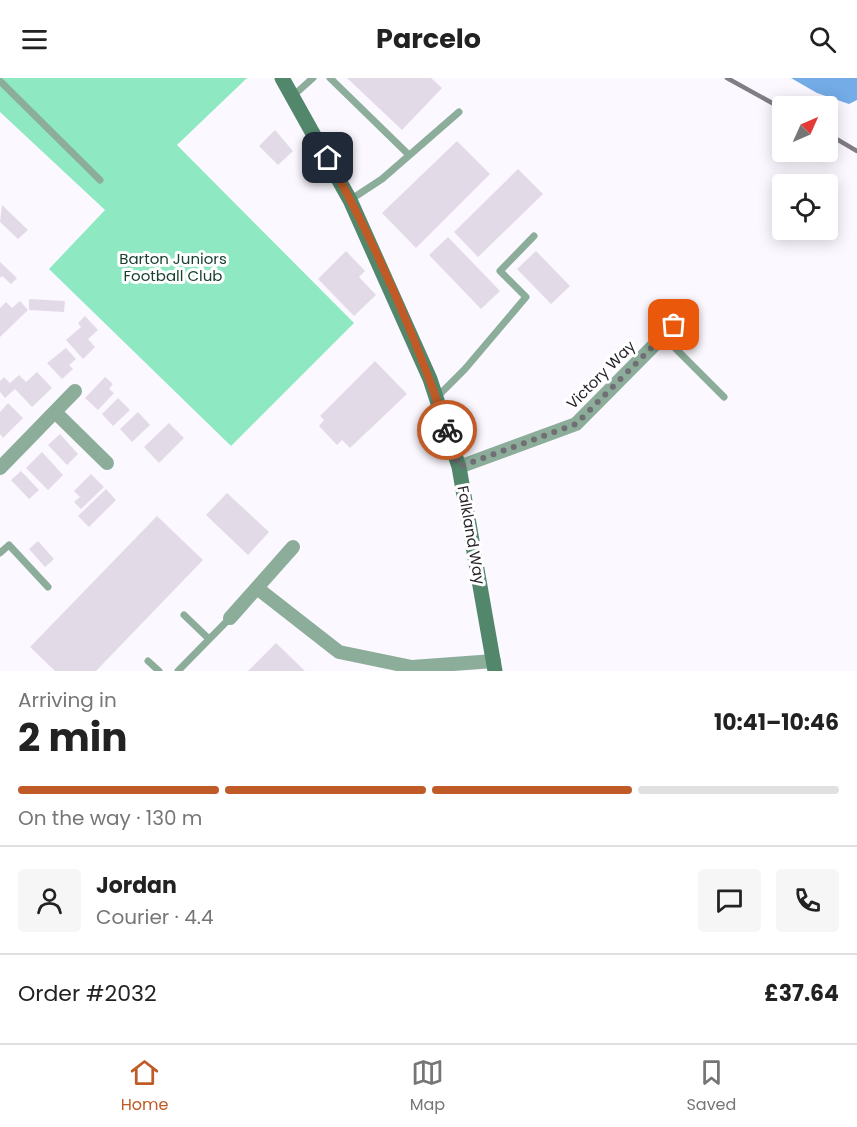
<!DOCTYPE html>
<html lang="en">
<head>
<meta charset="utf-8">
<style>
	:root { --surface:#fff; --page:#f6f6f6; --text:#222; --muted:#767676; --line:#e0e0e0; --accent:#c05b27 }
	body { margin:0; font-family:Poppins,sans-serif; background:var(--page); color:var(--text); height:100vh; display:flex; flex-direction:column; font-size:22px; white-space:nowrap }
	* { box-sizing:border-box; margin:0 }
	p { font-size:20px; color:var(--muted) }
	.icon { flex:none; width:33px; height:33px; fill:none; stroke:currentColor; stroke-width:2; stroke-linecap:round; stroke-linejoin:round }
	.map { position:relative; height:593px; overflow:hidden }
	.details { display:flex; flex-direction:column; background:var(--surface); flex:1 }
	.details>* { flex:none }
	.needle { width:39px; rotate:45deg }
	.fabs { position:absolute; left:772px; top:18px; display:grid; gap:12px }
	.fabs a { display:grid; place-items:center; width:66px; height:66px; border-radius:6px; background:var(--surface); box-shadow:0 3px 15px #0003; font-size:30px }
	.pin { position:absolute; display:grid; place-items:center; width:51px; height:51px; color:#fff; margin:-26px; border-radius:12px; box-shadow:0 3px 9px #0006 }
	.courier { position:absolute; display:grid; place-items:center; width:60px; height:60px; margin:-30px; border:4px solid #c05b27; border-radius:50%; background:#fff; color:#222; box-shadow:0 2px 8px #0007 }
	.headline em { font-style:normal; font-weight:700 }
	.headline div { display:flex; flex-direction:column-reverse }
	.headline { display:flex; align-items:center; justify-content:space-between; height:102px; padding:0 18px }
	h1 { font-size:39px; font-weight:700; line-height:45px }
	.bar { display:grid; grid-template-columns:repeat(4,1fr); gap:9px 6px; align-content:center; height:72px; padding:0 18px }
	.bar i { height:8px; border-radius:4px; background:var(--line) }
	.bar .current { background:var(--accent) }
	.bar p { grid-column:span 4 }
	.line { display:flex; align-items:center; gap:15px; padding:0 18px; border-top:2px solid var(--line) }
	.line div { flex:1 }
	.round { display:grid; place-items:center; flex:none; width:63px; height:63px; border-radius:6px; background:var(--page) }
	header { display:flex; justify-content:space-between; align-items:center; height:78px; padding:0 18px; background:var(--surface); font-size:27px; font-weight:700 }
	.tab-bar { display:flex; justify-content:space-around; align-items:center; height:84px; border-top:2px solid var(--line); background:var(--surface); font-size:16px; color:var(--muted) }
	.tab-bar a { display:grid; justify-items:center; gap:3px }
	.tab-bar .current { color:var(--accent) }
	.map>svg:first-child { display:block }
	.green { fill:#8ee9c2 }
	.water { fill:#74ace7 }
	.building { fill:#e3dae8 }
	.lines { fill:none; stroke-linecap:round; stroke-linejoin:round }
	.lane { stroke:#8bad99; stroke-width:7 }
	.street { stroke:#8bad99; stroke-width:14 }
	.secondary { stroke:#53876b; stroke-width:15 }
	.rail { stroke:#817d83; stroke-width:4.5 }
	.done { stroke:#726e75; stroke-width:6; stroke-dasharray:0 10.8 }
	.route { stroke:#c05b27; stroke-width:8 }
	.labels { text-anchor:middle; stroke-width:6; stroke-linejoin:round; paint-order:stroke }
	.park-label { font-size:15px; fill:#194131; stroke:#fff }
	.street-label { font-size:15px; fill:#28242a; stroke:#fff }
</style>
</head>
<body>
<header><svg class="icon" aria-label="menu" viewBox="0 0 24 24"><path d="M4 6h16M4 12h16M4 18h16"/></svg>Parcelo<svg class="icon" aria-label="search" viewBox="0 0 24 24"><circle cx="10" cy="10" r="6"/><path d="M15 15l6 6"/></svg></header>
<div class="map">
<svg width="857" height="593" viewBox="0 0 857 593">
	<rect width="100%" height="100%" fill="#fcf8ff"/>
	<path class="green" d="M0,0H247L177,67L354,245L231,368L49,191L105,132L0,34Z"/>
	<path class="water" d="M791,0H857V22L849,26L817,15Z"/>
	<path class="building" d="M347,0H431L442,10L402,52Z
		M275,52L293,73L278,87L259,68Z
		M457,63L490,96L416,170L382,135Z
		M518,91L543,116L478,179L454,154Z
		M2,127L28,152L18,161L0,144Z
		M448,159L500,213L481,231L429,177Z
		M346,173L365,193L359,199L376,217L354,238L318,201Z
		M536,173L570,208L551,226L517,191Z
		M0,184L17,200L11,206L2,198L0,200Z
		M29,221L65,223L64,234L29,232Z
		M20,223L28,232L0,259V230L6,224L12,230Z
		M85,238L98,252L88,261L95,269L83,281L66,262L81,249L78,245Z
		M66,270L76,281L69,287L73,291L62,301L47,285Z
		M375,283L407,316L350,370L342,362L337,367L319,348L324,342L320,338Z
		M37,294L52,310L32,329L15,311L5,320L0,314V303L4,299L10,305L19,297L26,304Z
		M105,299L113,306L109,311L114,315L98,332L85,320Z
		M118,320L130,332L113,348L102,336Z
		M8,325L23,340L3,360L0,356V334Z
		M138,334L150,347L132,364L120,351Z
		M169,345L184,360L159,385L144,369Z
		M60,356L78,376L67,387L48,367Z
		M42,374L63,397L48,412L26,390Z
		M21,393L39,412L29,421L11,402Z
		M91,396L104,409L81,431L74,424L80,419L74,413Z
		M106,411L116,422L89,449L78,438Z
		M227,415L269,454L248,477L206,437Z
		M157,438L203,482L96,593H55L30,569Z
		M38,463L54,481L45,489L29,471Z
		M276,565L305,593H248Z"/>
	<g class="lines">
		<path class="lane" d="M330,0L409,77
			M0,3L100,102
			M294,17L313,0
			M350,122L382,101L459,34
			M663,258L724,319
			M436,320L465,291L526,219L500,193L534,158
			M0,475L9,467L48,509
			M184,537L209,561
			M148,583L159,593
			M178,593L230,540"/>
		<path class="street" d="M55,334L107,385
			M459,389L576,346L685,236
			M0,390L75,313
			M257,510L339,574L412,589L494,583
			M230,540L293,469"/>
		<path class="secondary" d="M282,0L350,122L430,301L459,389L495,593"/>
		<path class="rail" d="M727,0L783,31
			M828,56L857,73"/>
	</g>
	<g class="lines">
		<path class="done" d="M447,352L459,389L576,346L674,247"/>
		<path class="route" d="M328,80C374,164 417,261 447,352"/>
	</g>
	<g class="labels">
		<g class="park-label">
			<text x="173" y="186">Barton Juniors<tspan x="173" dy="17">Football Club</tspan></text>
		</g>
		<g class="street-label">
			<text transform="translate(601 297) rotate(-45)" y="5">Victory Way</text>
			<text transform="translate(471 457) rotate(80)" y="5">Falkland Way</text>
		</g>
	</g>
</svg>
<div class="fabs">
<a><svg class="needle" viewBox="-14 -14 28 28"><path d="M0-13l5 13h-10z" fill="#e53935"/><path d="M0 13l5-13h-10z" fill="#767676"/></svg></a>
<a><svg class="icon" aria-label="locate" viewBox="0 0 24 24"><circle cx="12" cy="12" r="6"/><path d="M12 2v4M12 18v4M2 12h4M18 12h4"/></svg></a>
</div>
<div class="pin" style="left:674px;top:247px;background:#ea580c"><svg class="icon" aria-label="bag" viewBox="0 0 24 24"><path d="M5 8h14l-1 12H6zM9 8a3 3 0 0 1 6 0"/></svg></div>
<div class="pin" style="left:328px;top:80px;background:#1f2937"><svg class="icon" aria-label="home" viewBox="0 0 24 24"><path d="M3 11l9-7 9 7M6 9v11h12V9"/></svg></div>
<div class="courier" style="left:447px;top:352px"><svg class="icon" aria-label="bike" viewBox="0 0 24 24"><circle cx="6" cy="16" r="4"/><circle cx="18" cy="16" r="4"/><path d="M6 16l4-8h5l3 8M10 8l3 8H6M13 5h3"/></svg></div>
</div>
<section class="details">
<div class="headline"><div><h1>2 min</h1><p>Arriving in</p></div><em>10:41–10:46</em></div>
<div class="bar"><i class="current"></i><i class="current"></i><i class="current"></i><i></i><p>On the way · 130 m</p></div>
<div class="line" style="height:108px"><a class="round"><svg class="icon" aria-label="person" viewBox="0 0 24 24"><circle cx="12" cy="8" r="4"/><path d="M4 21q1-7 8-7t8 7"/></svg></a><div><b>Jordan</b><p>Courier · 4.4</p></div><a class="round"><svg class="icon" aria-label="chat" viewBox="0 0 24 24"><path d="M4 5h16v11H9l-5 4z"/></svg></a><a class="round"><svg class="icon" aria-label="phone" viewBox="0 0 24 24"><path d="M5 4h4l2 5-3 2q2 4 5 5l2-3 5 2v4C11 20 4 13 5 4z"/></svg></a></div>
<div class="line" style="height:78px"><div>Order #2032</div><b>£37.64</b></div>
</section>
<nav class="tab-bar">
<a class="current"><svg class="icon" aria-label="home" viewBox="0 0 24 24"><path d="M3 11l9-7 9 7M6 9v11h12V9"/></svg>Home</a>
<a><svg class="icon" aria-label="map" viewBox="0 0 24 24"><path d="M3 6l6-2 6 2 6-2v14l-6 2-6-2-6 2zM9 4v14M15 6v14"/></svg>Map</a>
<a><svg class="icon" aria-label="saved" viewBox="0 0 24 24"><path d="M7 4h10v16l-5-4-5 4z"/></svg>Saved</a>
</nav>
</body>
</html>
